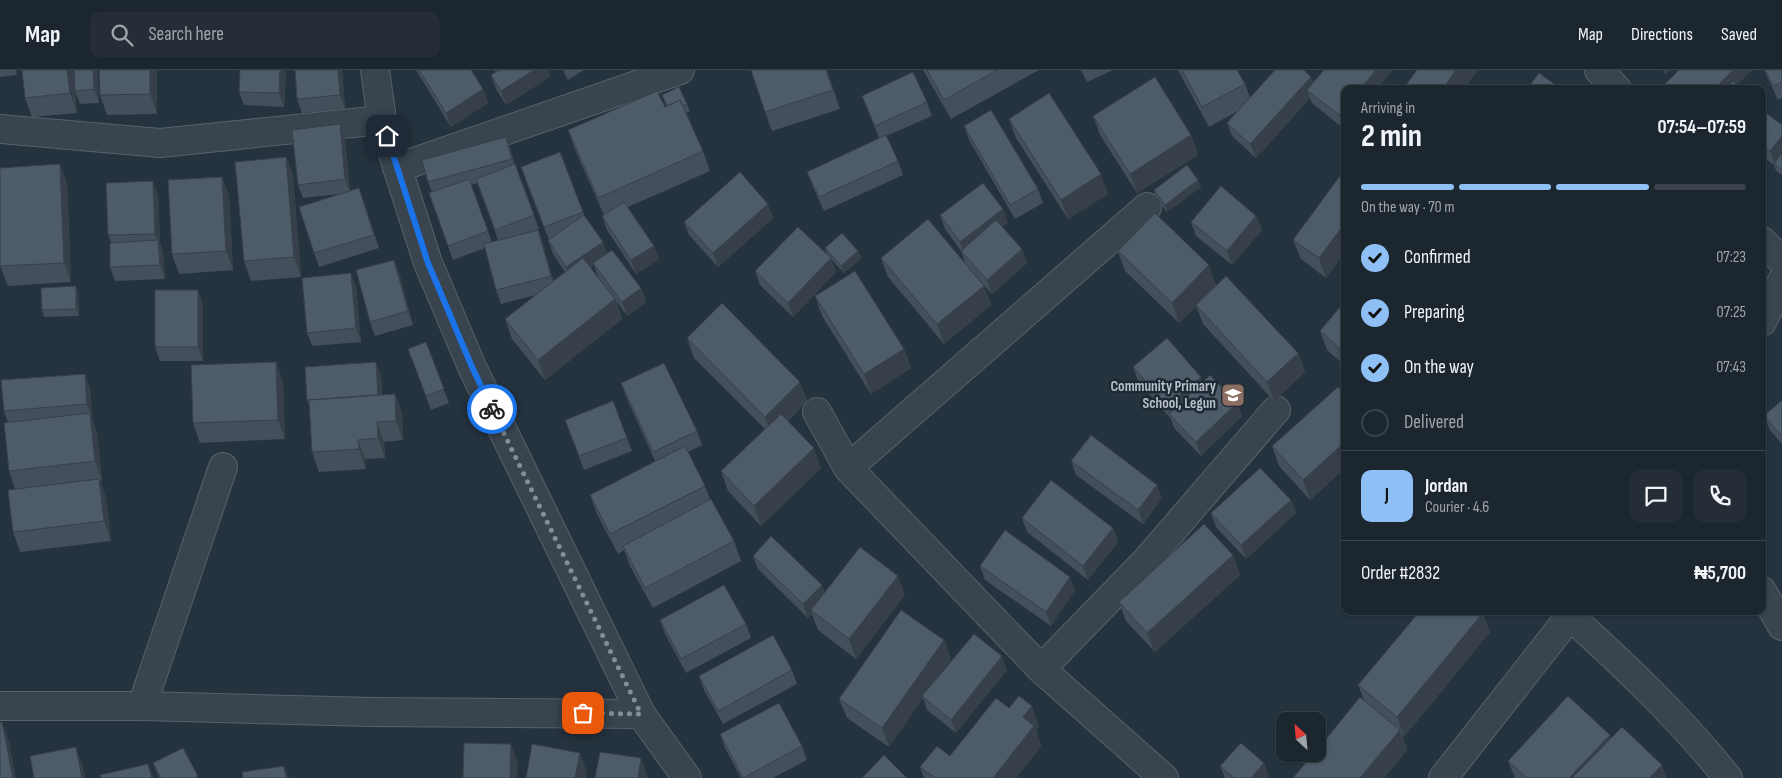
<!DOCTYPE html>
<html lang="en">
<head>
<meta charset="utf-8">
<style>
	:root { --surface:#1c262f; --page:#252e37; --text:#f1f3f6; --muted:#a0a5aa; --line:#3a434b; --accent:#8ec0f6 }
	body { margin:0; font-family:"Sofia Sans Condensed",sans-serif; background:var(--page); color:var(--text); height:100vh; display:flex; flex-direction:column; font-size:19px; white-space:nowrap }
	* { box-sizing:border-box; margin:0 }
	p { font-size:16px; color:var(--muted) }
	.icon { flex:none; width:28px; height:28px; fill:none; stroke:currentColor; stroke-width:2; stroke-linecap:round; stroke-linejoin:round }
	.map { position:relative; flex:1; overflow:hidden }
	.side { position:absolute; left:1341px; top:15px; width:425px; height:530px; display:flex; flex-direction:column; background:var(--surface); border-radius:10px; box-shadow:0 1px 4px #0004,0 0 0 1px var(--line) }
	.side>* { flex:none }
	.needle { width:32px; rotate:334deg }
	.controls { position:absolute; left:1276px; top:642px; display:grid; gap:10px }
	.controls a { display:grid; place-items:center; width:50px; height:50px; border-radius:10px; background:var(--surface); box-shadow:0 1px 4px #0004,0 0 0 1px var(--line); font-size:25px }
	.pin { position:absolute; display:grid; place-items:center; width:42px; height:42px; color:#fff; margin:-21px; border-radius:10px; box-shadow:0 2px 8px #0006 }
	.courier { position:absolute; display:grid; place-items:center; width:50px; height:50px; margin:-25px; border:4px solid #1a73e8; border-radius:50%; background:#fff; color:#222; box-shadow:0 1px 6px #0007 }
	.overview em { font-style:normal; font-weight:700 }
	.overview div { display:flex; flex-direction:column-reverse }
	.overview { display:flex; align-items:center; justify-content:space-between; height:85px; padding:0 20px }
	h1 { font-size:32px; font-weight:700; line-height:38px }
	.bar { display:grid; grid-template-columns:repeat(4,1fr); gap:8px 5px; align-content:center; height:60px; padding:0 20px }
	.bar i { height:6px; border-radius:4px; background:var(--line) }
	.bar .selected { background:var(--accent) }
	.bar p { grid-column:span 4 }
	.line { display:flex; align-items:center; gap:12px; padding:0 20px; border-top:1px solid var(--line) }
	.line div { flex:1 }
	.round { display:grid; place-items:center; flex:none; width:52px; height:52px; border-radius:10px; background:var(--page) }
	ol { padding:0 20px; list-style:none }
	li { display:flex; align-items:center; gap:15px; height:55px }
	li p { margin-inline-start:auto }
	li .icon { padding:5px; border-radius:50%; background:var(--accent); color:#111; stroke-width:4 }
	li:last-child { color:var(--muted) }
	li i { width:28px; height:28px; border:2px solid var(--line); border-radius:50% }
	header { display:flex; align-items:center; gap:30px; box-sizing:border-box; height:70px; padding:0 25px; background:var(--surface); border-bottom:1px solid var(--line) }
	header strong { font-size:24px }
	nav { display:flex; gap:28px; margin-inline-start:auto; font-size:18px }
	.search { width:350px; height:45px; background:var(--page); display:flex; align-items:center; gap:12px; box-sizing:border-box; padding:0 18px; border-radius:10px; color:var(--muted); font-size:19px }
	.map>svg:first-child { display:block }
	.lines { fill:none; stroke-linecap:round; stroke-linejoin:round }
	.minor-casing { stroke:#57626d; stroke-width:30 }
	.minor { stroke:#39444f; stroke-width:28 }
	.wall { fill:#434f5b; fill-rule:evenodd }
	.shaded-wall { fill:#37404a }
	.building { fill:#4e5c6a; stroke:#37404a }
	.done { stroke:#838e99; stroke-width:5; stroke-dasharray:0 9 }
	.route { stroke:#1a73e8; stroke-width:6 }
	.labels { text-anchor:middle; stroke-width:5; stroke-linejoin:round; paint-order:stroke }
	.poi-label { font-size:15px; font-weight:bold; fill:#b6bfca; stroke:#1e2934; text-anchor:end }
</style>
</head>
<body>
<header>
<strong>Map</strong>
<div class="search"><svg class="icon" aria-label="search" viewBox="0 0 24 24"><circle cx="10" cy="10" r="6"/><path d="M15 15l6 6"/></svg>Search here</div>
<nav><a>Map</a><a>Directions</a><a>Saved</a></nav>
</header>
<div class="map">
<svg width="1782" height="708" viewBox="0 0 1782 708">
	<rect width="100%" height="100%" fill="#25333f"/>
	<g class="lines">
		<g class="minor-casing">
			<path id="minor" d="M375,0L382,50L428,193L472,297L641,644L687,708
				M1599,0L1617,19
				M0,59L160,73L382,50
				M397,98L680,0
				M1762,171L1782,191
				M1762,252L1782,211
				M817,342L848,398L1041,599L1164,708
				M848,398L1147,137
				M1762,521L1782,556
				M1570,546C1626,597 1681,649 1728,708
				M1041,599L1146,491L1276,340
				M0,636H142L371,642L641,644
				M142,636L223,397
				M1443,708L1574,541"/>
		</g>
		<use href="#minor" class="minor"/>
	</g>
	<path class="wall" d="M0,0H16L17,5L0,7Z
		M73,0L77,43L32,47L25,28Z
		M97,0L99,33L80,34L75,21Z
		M157,0V44L107,45L100,25Z
		M342,0L345,39L302,43L297,29Z
		M416,0H471L483,19L488,33L451,57Z
		M494,0H548L550,7L506,35L496,19L491,5L496,2Z
		M563,0H584L568,10Z
		M827,0L840,39L772,61L765,42Z
		M923,0H1039L951,49Z
		M1081,0H1113L1087,12Z
		M1178,0H1237L1245,14L1250,27L1311,7L1313,12L1324,0H1392L1377,19H1345L1344,59L1312,33L1310,28L1256,88L1232,66L1227,53L1236,42L1209,57Z
		M1764,0H1782V28L1778,30Z
		M286,3L284,37L244,35L239,22Z
		M662,25L687,34L690,41L686,43L703,81L710,101L628,137L654,176L659,189L636,204L607,160L602,146L604,145L575,80L568,60L665,37L667,36Z
		M862,26L927,32L932,46L886,66L898,91L903,105L824,141L812,115L807,102L879,68Z
		M1762,40L1782,55V105L1776,101L1774,95L1762,86Z
		M1093,46L1191,65L1198,85L1137,123L1100,65Z
		M1009,49L1108,124L1068,149L1016,68Z
		M340,54L345,68L350,121L364,132L379,178L319,197L314,183L339,124L303,128L298,115Z
		M964,56L1038,119L1043,133L1015,149L969,70Z
		M506,67L511,81L515,95L539,159L534,161L538,160L543,173L553,211L565,202L553,184L548,170H549L526,111L560,82L585,147L603,172L607,183L641,218L646,232L627,246L616,230L622,249L545,310L512,269L505,249L536,225L501,234L496,220L485,178L453,190L429,123L432,122L428,112ZM478,113L498,170L492,172L471,115ZM594,195L598,207L591,198Z
		M286,87L293,106L301,207L251,211L244,191Z
		M60,94L67,114L71,212L8,216L0,196Z
		M1345,99V182L1326,208L1301,189L1293,170Z
		M222,107L229,126L233,200L179,204L172,184Z
		M1198,110L1201,117L1167,142L1156,127L1154,120Z
		M158,125L160,173L163,184L165,209L115,211L110,197L111,172L108,165Z
		M940,145L1008,152L1002,157L1022,179L1027,193L992,224L976,207L984,216L991,235L944,274L888,207L881,188L965,193L961,181L945,159Z
		M1256,146L1262,160L1232,195L1196,166L1191,152Z
		M773,148L718,197L689,165L684,152Z
		M825,178L861,188L844,203L831,189L836,202L793,247L760,215L755,201L828,186Z
		M1118,181L1216,215L1298,283L1305,302L1274,331L1203,254L1196,236L1179,253L1125,201Z
		M399,203L413,255L375,266L370,252Z
		M356,217L361,272L312,276L307,263Z
		M78,223L79,246L44,247L42,240Z
		M815,226L904,279L911,298L871,324L822,246Z
		M1345,231V296L1327,280L1320,261Z
		M203,234V291H160L155,277Z
		M687,268L800,312L807,331L788,351L821,398L761,456L728,421L721,401L765,359L694,288Z
		M426,272L449,333L431,340L408,279Z
		M1133,297L1201,307L1202,312L1237,333L1242,346L1201,386L1174,358L1171,349L1138,311Z
		M381,305L382,325L395,324L402,343L403,370L384,372L385,388L365,389L366,399L319,402L312,382L309,335L307,330Z
		M283,311L285,369L200,373L193,353Z
		M621,313L697,361L702,375L688,382L705,416L710,429L734,471L741,491L653,538L630,496L624,480L618,484L597,444L590,425L655,391L626,327Z
		M90,317L92,348L97,363L102,411H100L106,428L111,471L20,482L13,462L15,419L9,401L8,353L4,341Z
		M1345,325V398L1310,430L1279,396L1272,376Z
		M1782,330V374L1770,360L1764,346Z
		M613,331L632,381L584,400L565,350Z
		M1071,391L1162,428L1143,454L1076,405Z
		M1291,430L1296,443L1246,489L1216,457L1211,443Z
		M1022,448L1113,458L1118,472L1088,510L1027,462Z
		M1233,485L1240,505L1155,582L1126,551L1119,532Z
		M753,486L825,522L905,525L856,589L818,560L812,544L808,548L758,499Z
		M980,496L1075,520L1051,556L985,510Z
		M660,550L746,554L751,568L686,603L665,564Z
		M1490,562L1404,667L1402,665L1407,680L1384,708H1293L1364,630L1358,615Z
		M944,570L951,589L937,609L1007,600L956,663L927,640L923,628L889,677L847,648L839,629Z
		M792,600L797,614L723,654L704,620L699,606Z
		M1009,638L1039,656L1036,659L1041,676L1016,708H924L920,697L950,686Z
		M720,664L802,676L807,690L773,708H741L725,678Z
		M1611,668L1662,695L1666,708H1515L1508,691Z
		M183,678L198,708H159L153,693Z
		M1264,693L1269,707L1268,708H1225L1220,696Z"/>
	<path class="shaded-wall" d="M67,0H73L77,43L70,23Z
		M93,0H97L99,33L94,19Z
		M150,0H157V44L150,24Z
		M280,0H284L286,3L284,37L279,23Z
		M338,0H342L345,39L340,25Z
		M534,0H548L550,7L506,35L501,21Z
		M826,0H827L840,39L833,20Z
		M1376,0H1392L1377,19H1360Z
		M1456,0H1478L1464,19H1443Z
		M1663,0H1671L1665,5Z
		M1733,0H1752L1733,19H1714Z
		M1311,7L1316,21L1307,20L1310,28L1256,88L1250,74Z
		M483,19L488,33L451,57L446,43Z
		M1345,37V57L1344,59L1339,45Z
		M340,54L345,68L350,123L345,109Z
		M1191,65L1198,85L1137,123L1130,104Z
		M1782,66V86L1775,95L1770,81Z
		M506,67L511,81L517,102L512,89Z
		M286,87L293,106L301,207L294,187Z
		M60,94L67,114L71,212L64,193Z
		M1101,104L1108,124L1068,149L1061,130Z
		M222,107L229,126L233,200L226,181Z
		M1198,110L1201,117L1167,142L1165,135Z
		M153,111L158,125L160,173L163,184L165,209L160,195L159,175L155,164Z
		M359,118L364,132L379,178L374,165Z
		M768,134L773,148L718,197L713,183Z
		M1003,139L1008,152L965,186L960,172Z
		M1256,146L1262,160L1232,195L1227,181Z
		M1345,153V182L1326,208L1319,188Z
		M538,160L543,173L556,219L551,206Z
		M603,172L608,186L593,193L594,195L571,211L566,197Z
		M654,176L659,189L636,204L631,190Z
		M1022,179L1027,193L992,224L987,210Z
		M858,181L861,188L844,203L841,196Z
		M831,188L836,202L793,247L788,233Z
		M394,190L399,203L413,255L408,241Z
		M1209,195L1216,215L1179,253L1172,233Z
		M351,203L356,217L361,272L356,258Z
		M76,216L78,223L79,246L76,239Z
		M984,216L991,235L944,274L937,254Z
		M641,218L646,232L627,246L622,232Z
		M198,220L203,234V291L198,277Z
		M615,229L622,249L545,310L538,290Z
		M904,279L911,298L871,324L864,304Z
		M1298,283L1305,302L1274,331L1267,312Z
		M276,292L283,311L285,369L278,350Z
		M376,292L381,305L383,338L378,325Z
		M85,304L90,317L92,348L87,334Z
		M1201,307L1206,321L1170,345L1167,336Z
		M800,312L807,331L772,366L765,347Z
		M395,324L402,343L403,370L396,351Z
		M1237,333L1242,346L1201,386L1196,372Z
		M90,343L97,363L102,411L95,391Z
		M377,352L384,372L385,388L378,368Z
		M358,370L365,389L366,399L359,379Z
		M1345,372V398L1310,430L1303,410Z
		M814,378L821,398L761,456L754,436Z
		M99,409L106,428L111,471L104,451Z
		M1157,415L1162,428L1143,454L1138,440Z
		M1291,430L1296,443L1246,489L1241,475Z
		M1113,458L1118,472L1088,510L1083,496Z
		M1233,485L1240,505L1155,582L1147,563Z
		M898,506L905,525L856,589L849,569Z
		M1070,507L1075,520L1051,556L1046,542Z
		M822,515L827,529L811,540L812,544L808,548L803,534Z
		M1483,543L1490,562L1404,667L1397,647Z
		M944,570L951,589L924,628L922,626L923,628L889,677L882,658Z
		M1002,586L1007,600L956,663L951,650Z
		M1032,636L1039,656L1036,659L1041,676L1016,708H993L1023,647Z
		M2,652L9,671L16,708H13Z
		M1400,660L1407,680L1384,708H1360Z
		M1610,665L1617,684L1595,708H1569Z
		M511,674L518,694L517,708H510Z
		M76,677L83,697L85,708H82Z
		M580,683L587,702L586,708H575Z
		M641,688L648,708H638Z
		M1264,693L1269,707L1268,708H1251Z
		M148,694L154,708H152Z
		M1662,695L1666,708H1649Z
		M284,696L289,708H286Z"/>
	<path class="building" d="M22,0H67L70,23L25,28Z
		M74,0H93L94,19L75,21Z
		M99,0H150V24L100,25Z
		M240,0H280L279,23L239,22Z
		M295,0H338L340,25L297,29Z
		M419,0H471L483,19L446,43Z
		M498,0H534L501,21L491,5L498,1Z
		M751,0H826L833,20L765,42Z
		M927,0H997L944,30Z
		M1182,0H1237L1245,14L1202,37Z
		M1275,0H1304L1311,7L1250,74L1227,53Z
		M1324,0H1376L1360,19H1345V37L1339,45L1307,20Z
		M1417,0H1456L1443,19H1403Z
		M1679,0H1733L1714,19H1662L1661,18Z
		M1765,0H1782V12L1773,16Z
		M913,2L927,32L875,56L862,26Z
		M1539,3L1561,19H1527Z
		M1155,7L1191,65L1130,104L1093,46Z
		M1733,11L1741,19H1725Z
		M679,17L687,34L683,36L680,30L667,36L662,25Z
		M657,21L665,37L680,30L703,81L598,128L568,60Z
		M1049,23L1101,104L1061,130L1009,49Z
		M991,40L1038,119L1010,135L964,56Z
		M1762,40L1782,55V66L1770,81L1762,76Z
		M340,54L345,109L298,115L292,60Z
		M886,65L898,91L819,127L807,102Z
		M506,67L512,89L428,112L422,90Z
		M560,82L583,142L544,157L521,97Z
		M1782,83V100L1774,94Z
		M286,87L294,187L244,191L235,92Z
		M60,94L64,193L0,196V98Z
		M515,94L534,145L495,160L476,109Z
		M1187,95L1198,110L1165,135L1154,120Z
		M1345,99V153L1319,188L1293,170Z
		M740,102L768,134L713,183L684,152Z
		M222,107L226,181L172,184L168,110Z
		M469,109L488,161L448,176L429,123Z
		M153,111L155,164L108,165L106,113Z
		M983,113L1003,139L960,172L940,145Z
		M1221,116L1256,146L1227,181L1191,152Z
		M359,118L374,165L314,183L299,137Z
		M624,132L654,176L631,190L602,146Z
		M1155,143L1209,195L1172,233L1118,181Z
		M584,145L603,172L566,197L548,170Z
		M928,149L984,216L937,254L881,188Z
		M996,150L1022,179L987,210L961,181Z
		M798,157L831,188L788,233L755,201Z
		M538,160L551,206L496,220L484,174Z
		M842,163L858,181L841,196L825,178Z
		M158,170L160,195L110,197V173Z
		M612,180L641,218L622,232L593,193Z
		M583,188L615,229L538,290L505,249Z
		M394,190L408,241L370,252L356,200Z
		M855,201L904,279L864,304L815,226Z
		M351,203L356,258L307,263L302,208Z
		M1226,206L1298,283L1267,312L1196,235Z
		M76,216V239L42,240L41,218Z
		M155,220H198V277H155Z
		M1345,231V283L1320,261Z
		M722,233L800,312L765,347L687,268Z
		M1167,268L1201,307L1167,336L1133,297Z
		M426,272L444,319L426,326L408,279Z
		M276,292L278,350L193,353L191,295Z
		M376,292L378,325L307,330L305,297Z
		M664,293L697,361L653,382L621,313Z
		M85,304L87,334L4,341L1,310Z
		M1210,305L1237,333L1196,372L1169,344Z
		M1338,317L1345,325V372L1303,410L1272,376Z
		M395,324L396,351L377,352L378,368L358,370L359,379L312,382L309,330Z
		M1782,330V366L1764,346Z
		M613,331L627,368L579,386L565,350Z
		M90,343L95,391L9,401L4,353Z
		M781,344L814,378L754,436L721,401Z
		M1091,365L1157,415L1138,440L1071,391Z
		M685,376L705,416L610,464L590,425Z
		M1260,398L1291,430L1241,475L1211,443Z
		M99,409L104,451L13,462L8,420Z
		M1051,410L1113,458L1083,496L1022,448Z
		M711,429L734,471L645,518L623,476Z
		M1204,454L1233,485L1147,563L1119,532Z
		M1005,460L1070,507L1046,542L980,496Z
		M771,466L822,515L803,534L753,486Z
		M860,477L898,506L849,569L811,540Z
		M724,515L746,554L681,589L660,550Z
		M901,540L944,570L882,658L839,629Z
		M1420,541H1481L1483,543L1397,647L1358,615Z
		M974,564L1002,586L951,650L922,626Z
		M773,565L792,600L718,641L699,606Z
		M1019,626L1032,636L1023,647L1034,656L993,708H935L920,697L937,676L950,686L996,628L1009,638Z
		M1568,626L1610,665L1569,708H1527L1508,691Z
		M1360,627L1400,660L1360,708H1293L1313,684H1318V679Z
		M779,633L802,676L743,708L720,664Z
		M0,652H2L13,708H0Z
		M1622,657L1662,695L1649,708H1572Z
		M464,673L511,674L510,708H463Z
		M1241,673L1264,693L1251,708H1234L1220,696Z
		M532,674L580,683L575,708H526Z
		M76,677L82,708H34L30,686Z
		M183,678L198,706L194,708H161L153,693Z
		M600,682L641,688L638,708H595Z
		M884,685L907,708H862Z
		M148,694L152,708H101L100,705Z
		M284,696L286,708H243L242,702Z"/>
	<g class="lines">
		<path class="done" d="M492,339L641,644L583,643"/>
		<path class="route" d="M387,66L428,193L472,297L492,339"/>
	</g>
	<defs>
		<g id="school-square" transform="scale(1.25)"><rect x="-9" y="-9" width="18" height="18" rx="4" fill="#8d6e63" stroke="#1e2934"/><path d="M0-5L7-2L0 1L-7-2ZM-4 1L0 2.5L4 1V4Q0 6-4 4Z" fill="#fff"/></g>
	</defs>
	<g fill-rule="evenodd">
		<use href="#school-square" x="1233" y="325"/>
	</g>
	<g class="labels">
		<g class="poi-label">
			<text x="1216" y="321">Community Primary<tspan x="1216" dy="17">School, Legun</tspan></text>
		</g>
	</g>
</svg>
<div class="controls">
<a><svg class="needle" viewBox="-14 -14 28 28"><path d="M0-13l5 13h-10z" fill="#e53935"/><path d="M0 13l5-13h-10z" fill="#a0a5aa"/></svg></a>
</div>
<div class="pin" style="left:583px;top:643px;background:#ea580c"><svg class="icon" aria-label="bag" viewBox="0 0 24 24"><path d="M5 8h14l-1 12H6zM9 8a3 3 0 0 1 6 0"/></svg></div>
<div class="pin" style="left:387px;top:66px;background:#1f2937"><svg class="icon" aria-label="home" viewBox="0 0 24 24"><path d="M3 11l9-7 9 7M6 9v11h12V9"/></svg></div>
<div class="courier" style="left:492px;top:339px"><svg class="icon" aria-label="bike" viewBox="0 0 24 24"><circle cx="6" cy="16" r="4"/><circle cx="18" cy="16" r="4"/><path d="M6 16l4-8h5l3 8M10 8l3 8H6M13 5h3"/></svg></div>
<section class="side">
<div class="overview"><div><h1>2 min</h1><p>Arriving in</p></div><em>07:54–07:59</em></div>
<div class="bar"><i class="selected"></i><i class="selected"></i><i class="selected"></i><i></i><p>On the way · 70 m</p></div>
<ol>
<li><svg class="icon" aria-label="check" viewBox="0 0 24 24"><path d="M5 12l5 5 9-10"/></svg>Confirmed<p>07:23</p></li>
<li><svg class="icon" aria-label="check" viewBox="0 0 24 24"><path d="M5 12l5 5 9-10"/></svg>Preparing<p>07:25</p></li>
<li><svg class="icon" aria-label="check" viewBox="0 0 24 24"><path d="M5 12l5 5 9-10"/></svg>On the way<p>07:43</p></li>
<li><i></i>Delivered</li>
</ol>
<div class="line" style="height:90px"><b class="round" style="background:var(--accent);color:#111">J</b><div><b>Jordan</b><p>Courier · 4.6</p></div><a class="round"><svg class="icon" aria-label="chat" viewBox="0 0 24 24"><path d="M4 5h16v11H9l-5 4z"/></svg></a><a class="round"><svg class="icon" aria-label="phone" viewBox="0 0 24 24"><path d="M5 4h4l2 5-3 2q2 4 5 5l2-3 5 2v4C11 20 4 13 5 4z"/></svg></a></div>
<div class="line" style="height:65px"><div>Order #2832</div><b>₦5,700</b></div>
</section>
</div>
</body>
</html>
